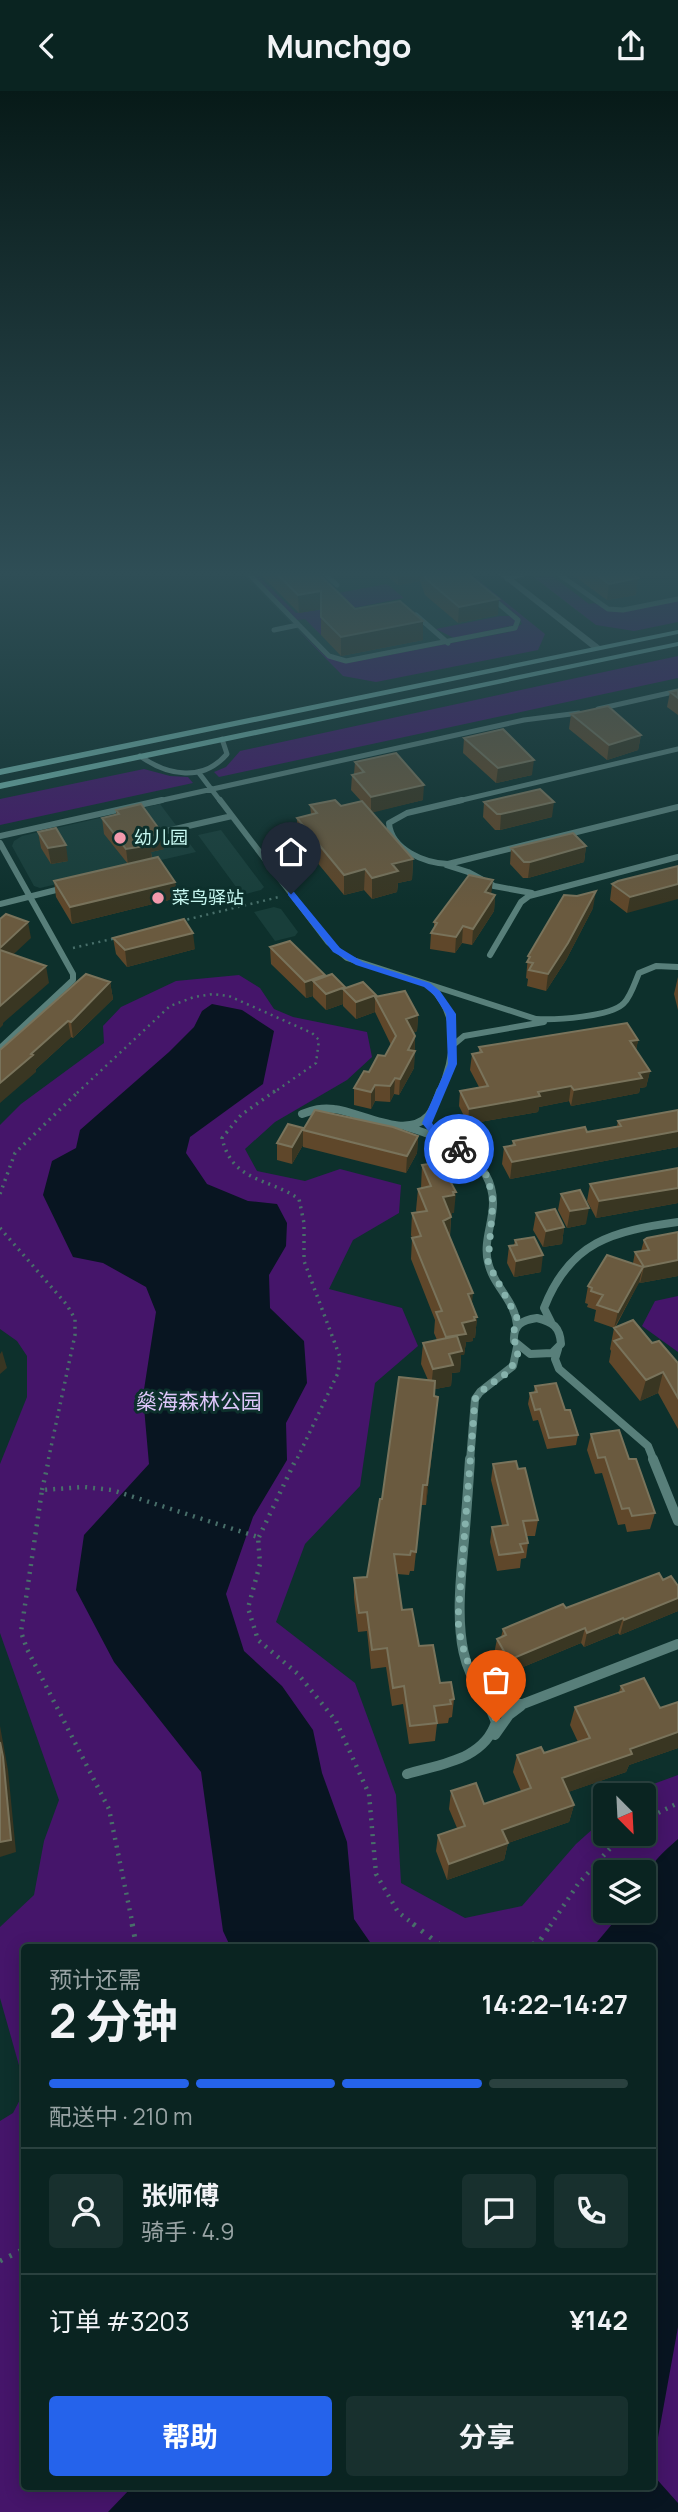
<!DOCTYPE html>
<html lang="zh">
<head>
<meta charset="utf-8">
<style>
	:root { --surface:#0a2421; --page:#18302e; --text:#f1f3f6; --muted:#99a4a5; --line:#2a413f; --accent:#2563eb }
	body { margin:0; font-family:Manrope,"Noto Sans SC",sans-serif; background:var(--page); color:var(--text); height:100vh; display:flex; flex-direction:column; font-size:26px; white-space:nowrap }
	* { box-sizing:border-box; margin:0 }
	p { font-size:23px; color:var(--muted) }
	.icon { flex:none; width:38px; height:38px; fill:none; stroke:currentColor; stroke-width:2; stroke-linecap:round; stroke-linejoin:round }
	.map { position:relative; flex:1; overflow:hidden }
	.panel { position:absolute; left:21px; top:1853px; width:635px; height:546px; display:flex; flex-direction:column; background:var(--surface); border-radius:7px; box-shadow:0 4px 18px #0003,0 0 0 2px var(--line) }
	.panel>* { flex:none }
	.needle { width:46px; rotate:156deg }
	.controls { position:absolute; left:593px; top:1692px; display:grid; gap:14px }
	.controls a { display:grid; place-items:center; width:63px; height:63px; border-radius:7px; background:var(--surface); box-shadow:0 4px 18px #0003,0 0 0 2px var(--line); font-size:35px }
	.pin { position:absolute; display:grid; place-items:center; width:60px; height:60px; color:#fff; margin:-72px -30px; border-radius:50% 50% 50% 0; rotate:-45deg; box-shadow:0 0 7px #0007 }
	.pin .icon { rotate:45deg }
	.courier { position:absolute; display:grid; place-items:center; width:70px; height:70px; margin:-35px; border:5px solid #2563eb; border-radius:50%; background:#fff; color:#222; box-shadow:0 2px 9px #0007 }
	.summary em { font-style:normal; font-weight:700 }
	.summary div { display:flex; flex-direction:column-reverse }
	.summary { display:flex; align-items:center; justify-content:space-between; height:119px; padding:0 28px }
	h1 { font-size:46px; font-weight:700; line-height:52px }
	.bar { display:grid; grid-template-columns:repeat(4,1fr); gap:10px 7px; align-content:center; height:84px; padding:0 28px }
	.bar i { height:9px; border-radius:5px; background:var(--line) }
	.bar .active { background:var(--accent) }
	.bar p { grid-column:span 4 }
	.line { display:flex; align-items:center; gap:18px; padding:0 28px; border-top:2px solid var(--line) }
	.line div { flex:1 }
	.round { display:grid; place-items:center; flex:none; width:74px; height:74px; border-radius:7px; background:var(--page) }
	.cta { display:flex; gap:14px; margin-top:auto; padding:14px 28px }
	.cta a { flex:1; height:80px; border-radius:7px; background:var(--accent); color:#fff; font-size:28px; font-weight:700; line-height:80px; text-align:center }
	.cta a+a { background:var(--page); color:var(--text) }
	header { display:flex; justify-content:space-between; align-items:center; height:91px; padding:0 28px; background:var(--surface); font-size:32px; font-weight:700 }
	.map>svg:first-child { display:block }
	.built { fill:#183e3a }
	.green { fill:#45156a; fill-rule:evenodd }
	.water { fill:#081521 }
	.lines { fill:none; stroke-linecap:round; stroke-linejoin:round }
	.path-far3 { stroke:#486f6a; stroke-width:2.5; stroke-dasharray:2 4.5; stroke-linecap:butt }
	.path-far2 { stroke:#486f6a; stroke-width:3.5; stroke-dasharray:2 5; stroke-linecap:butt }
	.path-far1 { stroke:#486f6a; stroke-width:4.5; stroke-dasharray:2 6; stroke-linecap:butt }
	.path { stroke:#486f6a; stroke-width:5; stroke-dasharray:2.5 8; stroke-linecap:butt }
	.lane-far3 { stroke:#587f7a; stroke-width:5 }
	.lane-far2 { stroke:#587f7a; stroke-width:6 }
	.lane-far1 { stroke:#587f7a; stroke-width:8 }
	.lane { stroke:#587f7a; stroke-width:10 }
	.street { fill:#587f7a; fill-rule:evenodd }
	.secondary { fill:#6fb1a8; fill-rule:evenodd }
	.wall { fill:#5f472a }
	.shaded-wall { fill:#393622 }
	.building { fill:#6a5a3f; stroke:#79735b; stroke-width:2 }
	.route { fill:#2563eb }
	.done { stroke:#86b2ac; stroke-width:7; stroke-dasharray:0 12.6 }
	.poi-dot { fill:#f29aad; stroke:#0d302c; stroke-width:2.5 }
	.labels { text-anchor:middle; stroke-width:6; stroke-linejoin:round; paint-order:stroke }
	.far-poi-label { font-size:18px; fill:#c7f8f1; stroke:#0d302c; text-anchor:start }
	.park-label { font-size:21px; fill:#dec7fa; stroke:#0d302c }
</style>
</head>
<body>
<header><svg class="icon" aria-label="back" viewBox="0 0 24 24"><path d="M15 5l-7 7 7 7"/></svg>Munchgo<svg class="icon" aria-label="share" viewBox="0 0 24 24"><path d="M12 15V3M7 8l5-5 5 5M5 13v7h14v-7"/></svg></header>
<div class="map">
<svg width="678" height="2421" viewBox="0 0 678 2421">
	<rect width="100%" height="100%" fill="#0d302c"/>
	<path class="built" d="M239,479H466L536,536L335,577Z
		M524,479H678V510L589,529Z
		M160,713L196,761L40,797L34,795L12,755L14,750L22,745Z
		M221,739L264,796L261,799L242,804L198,744Z
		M274,816L281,818L298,841L295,845L275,850L254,821Z"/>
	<path class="green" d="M248,479H253L296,522L334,517L321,544L305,528L297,529Z
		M468,481L545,543L538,559L376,591L343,585L298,539L325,565L348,572L509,541L522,533L519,526L464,482Z
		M551,484L589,513L594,512L612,520L678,509V531L634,540L596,534L535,487Z
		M387,493L404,507L343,519L327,504Z
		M500,525H510L515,529V534L454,547L436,538Z
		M678,565V587L219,686L214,681L226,676L240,660Z
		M144,678L170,685L188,686L193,692L0,734V708Z
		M239,884L260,897L274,918L293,926L367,941L372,966L347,989L275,1031L245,1058L257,1080L305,1090L340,1078L401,1094L399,1122L353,1149L329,1198L402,1217L418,1255L375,1292L360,1395L305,1453L276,1531L355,1592L396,1704L401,1792L465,1827L522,1815L576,1753L605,1727L606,1743H644V1704H630L637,1699L678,1684V2421H0V2030L13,2022L24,2001V2396H653V1857H24V1992L0,1907V1836L34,1804L44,1750L59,1709L0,1542V1373L27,1306V1265L17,1250L0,1238V1034L21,1013L104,952L103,935L121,916L176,890ZM606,1782H644V1820H606Z
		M678,1205V1261L642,1235L655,1210Z"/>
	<path class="water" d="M212,913L242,919L274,940L263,993L190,1046L186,1062L207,1093L248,1110L277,1113L287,1132L286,1155L269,1184L270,1217L304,1250L307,1292L286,1332L287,1369L253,1426L226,1503L244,1560L282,1595L313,1639L322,1682L347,1751L354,1828L374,1857H231L223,1840L201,1681L114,1571L76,1499L84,1444L149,1373L143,1305L156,1221L146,1196L103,1172L73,1166L43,1104L52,1070L76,1057L80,1039L169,961L194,936L202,920Z
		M678,1748V2236L653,2374V1857H592L623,1820H644C644,1781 648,1774 678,1748Z
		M653,2384L678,2412V2421H108L132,2396H653Z"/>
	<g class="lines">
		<path class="path-far3" d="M181,830L279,806
			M73,857L116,847
			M77,1002L170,915L194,906L213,903L229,905L312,942L319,949L316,972L273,1002"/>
		<path class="path-far2" d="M275,1000L241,1024L222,1047C232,1091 267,1086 299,1108L304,1132V1170L340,1266L338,1282L296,1370
			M0,1103L15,1062L79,1000
			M0,1137L67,1214L75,1228V1244L48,1370"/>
		<path class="path-far1" d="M42,1399L49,1368
			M259,1446L296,1368
			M644,1729L678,1712
			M133,1835L109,1718L27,1558L21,1541L42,1399L84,1396L112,1399L258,1446L260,1473L248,1517L258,1549L298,1583L336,1630L369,1703L376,1783L398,1821L416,1835
			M550,1835L578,1793L623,1743"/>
		<path class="path" d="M132,1833L137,1857
			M413,1833L444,1857
			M522,1857L539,1851L551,1833
			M0,2170L24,2158"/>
		<path class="lane-far3" d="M245,479L329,565L346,570L515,537L518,529L492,507
			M321,479L337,494
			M553,479L608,518L623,519L678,508
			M507,488L536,479
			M416,524L448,552
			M274,539L298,534
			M598,618L678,600
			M140,665C168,685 203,691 227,663L222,648
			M199,682L221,711
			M154,711L524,629L579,622
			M454,711L678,658"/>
		<path class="lane-far2" d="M220,709L328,851L347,867L536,928C555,929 611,926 624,912C631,905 635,891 639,882L656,875L678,876
			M462,709L407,722L389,732C391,759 425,772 448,773L678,716
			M162,741L232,725
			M0,745L162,709
			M0,752L73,883V889L0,957
			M446,774L468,781L494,795L532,802
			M0,813L64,797
			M490,864L521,811L529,805L678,766
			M432,898C461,927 454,968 439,1002
			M452,955L464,945L544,931"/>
		<path class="lane-far1" d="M302,1023C313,1019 322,1016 334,1018C361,1021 405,1049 428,1025C434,1019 437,1008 440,1000
			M407,1036C444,1047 493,1066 493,1112C493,1132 483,1151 488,1171C493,1195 515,1209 517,1234
			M537,1227C553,1231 560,1236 561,1253L552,1262L530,1263L514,1250C513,1234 522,1229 537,1227Z
			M551,1231L544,1217C570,1150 613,1140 678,1131
			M558,1258L555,1268L559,1278L648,1355L654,1370
			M470,1370L475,1308L480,1301L513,1275L517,1256"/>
		<path class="lane" d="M470,1368C468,1399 466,1429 463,1460C459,1510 446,1616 523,1613L678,1553
			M653,1368L678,1430
			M495,1644L509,1624L521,1615
			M407,1683C440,1673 484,1669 496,1631L486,1607"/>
		<path class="street" d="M493,479H502L600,555V559H594Z"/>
		<path class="secondary" d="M678,539V543L0,684V678Z
			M678,551V555L0,698V692Z"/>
	</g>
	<path class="wall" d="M256,479H317V481L355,518L423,549L341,565L321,544V518L299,522Z
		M380,479H446L498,524L458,532L425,504L420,490L398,494Z
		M570,479H662L635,485L636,504L607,509L570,482Z
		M678,599V624L667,616L670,601Z
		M571,623L641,644L638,659L607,669L569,638Z
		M464,647L532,684L496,692L463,662Z
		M355,671L423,709L372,721L413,768L412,789L398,792L397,801L372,808L364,799L344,804L297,747V727L311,723L310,714L341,715L361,710L351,699L352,684L354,683Z
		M484,711L552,726L500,739H495L483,726Z
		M116,719L164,758L151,761L152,767L175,791L177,807L72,833L56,806L54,790L128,773L104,743L102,727L116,724Z
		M38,741L68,770L51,773L41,757Z
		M586,755L584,771L528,787H523L510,773L511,757Z
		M678,775L627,822L610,809L612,793Z
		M491,803L495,804L494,820L472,854L462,852L455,862L430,858L431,842L434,837V831Z
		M593,817L566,869L546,900L527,895L528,888L526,887L528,865Z
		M113,847L195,858L127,876L116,863Z
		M270,856L325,884V886L345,897L376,904V906L418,924L417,940L413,942L415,945L414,977L399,1004L394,1003L390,1011L375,1010L371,1018L354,1014V997L369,981L385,965L391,954L375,921L356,928L343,915V913L326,919L313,906V905L306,907L271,873Z
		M678,886V919L674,903Z
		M110,891L113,908L73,947L71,946L36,978V981L0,959Z
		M638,949L636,959L650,980L646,996L640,997L639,1002L571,1015L569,1010L539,1016L538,1021L468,1033L459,1015L460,1000L479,996L470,979L472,963L479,962V956Z
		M678,1019V1056L510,1088L502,1073L504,1056L512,1055L513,1050L587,1041L617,1035L618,1030Z
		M303,1037L418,1045L417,1062L406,1082L303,1056V1054L292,1073L277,1069V1052Z
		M422,1074L454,1122H452V1126H451L450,1146L477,1226L475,1247H473V1250L466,1251L464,1264H461L460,1281L452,1282L451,1295L435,1298L434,1305L438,1306L436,1326L426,1414H421L414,1480H410L409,1484L397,1483L402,1519L419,1555L440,1592L454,1608L452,1626L449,1627L448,1632L437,1633L435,1650L409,1653L403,1613L392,1615L386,1576L371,1578L367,1540L358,1541L354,1507V1487L367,1486L382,1408L428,1289L421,1273L423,1252L437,1249L434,1242L435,1229L411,1168L412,1147L411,1144L412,1122H417L416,1119L418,1098L421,1097Z
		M590,1093L678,1112L596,1127L587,1110Z
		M561,1103L586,1133L567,1137L558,1119Z
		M536,1122L564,1136L562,1153L543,1156L533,1139Z
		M678,1141V1185L640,1192L639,1191L615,1237L652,1252L678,1272V1338L658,1302L640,1310L609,1271L611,1260L610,1258L614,1237L594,1230L596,1219L587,1216L588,1213L585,1212L588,1195L633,1172L635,1161L641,1160L644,1149Z
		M515,1149L541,1181L514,1186L507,1172L509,1155L514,1154Z
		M535,1295L565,1319L578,1344L576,1354L547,1358L538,1329L533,1330L528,1313L530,1302L534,1301Z
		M591,1343L629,1368L655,1422L650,1438L627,1441L625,1433L618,1434L602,1382L595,1383L587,1359Z
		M493,1373L518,1378L538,1429L535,1445H527L528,1452L526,1467L521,1468L520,1477L497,1480L490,1451L492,1436L502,1434L491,1389Z
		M663,1489L678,1495V1520L620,1544L618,1542L584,1556L581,1552L506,1583L494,1563L497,1548L501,1546L503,1538L566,1517Z
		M621,1595L660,1617L678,1611V1657L629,1674L626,1681L568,1701L574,1714L569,1731L508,1752L504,1769L447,1789L436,1760L438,1744L457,1737L449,1718L451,1700L484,1713L521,1700L513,1681L517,1664L544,1662L578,1651L570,1634L575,1616L619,1601Z"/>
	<path class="shaded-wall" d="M398,479H421L420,490L398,494Z
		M617,479H662L615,489Z
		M638,487L636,504L607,509L609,493Z
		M321,500V518L299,522L298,504Z
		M499,508L498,524L458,532L459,516Z
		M423,530V549L341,565V546Z
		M641,644L638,659L607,669L609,654Z
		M534,669L532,684L496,692L498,677Z
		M424,694L423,709L371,722V706Z
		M554,711L552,726L500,739L501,723Z
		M162,742L164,758L151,761L152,770L128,774L126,758L145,746Z
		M66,754L68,770L51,773L48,757Z
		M586,755L584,771L528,787L530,771Z
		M413,768L412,789L398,792L397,801L372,808V787L392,773Z
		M365,778L364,799L344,804V784Z
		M493,789L491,805L485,801Z
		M175,791L177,807L72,833L70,816Z
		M678,793V808L627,822L630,806Z
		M596,800L593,817L566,869L546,900L548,883Z
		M495,804L494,820L472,854L473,838Z
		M28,831L31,847L1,875L0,857Z
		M463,835L462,852L455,862L456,846Z
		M193,842L195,858L127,876L125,859Z
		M46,875L49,892L3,932V934L0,937V915Z
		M325,884V900L313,890V905L306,907L305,891Z
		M110,891L113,908L73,947L71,931Z
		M345,896V901L343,898V913L326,919V903Z
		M376,904V908L375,906V921L356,928V911Z
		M418,924L417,940L405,945L406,928Z
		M68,930L71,946L36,978V981L0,1012V992Z
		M415,945L414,977L399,1004L400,988L408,959Z
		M638,949L635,964L630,950Z
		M650,980L646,996L640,997L639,1002L571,1015L574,999Z
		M395,987L394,1003L390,1011V995Z
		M375,994V1010L371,1018V1001Z
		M571,995L569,1010L539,1016L538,1021L468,1033L469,1018L538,1001Z
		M303,1037V1054L292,1073V1056Z
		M678,1040V1056L510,1088L512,1071Z
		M418,1045L417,1062L406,1082L407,1065Z
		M678,1097V1112L596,1127L599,1110Z
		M453,1101H456L454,1122H452V1126L441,1128L443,1106Z
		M589,1117L586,1133L567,1137L570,1120Z
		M451,1126L449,1147L443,1130Z
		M564,1136L562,1153L543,1156L546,1140Z
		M543,1164L541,1181L514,1186L516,1170Z
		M678,1169V1185L640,1192L644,1176Z
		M643,1176L639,1192L614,1237L618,1221Z
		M473,1202L471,1223L468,1203Z
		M477,1226L475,1247H473V1250L466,1251L464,1264H461L460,1281L452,1282L451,1295L431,1299L433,1278L444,1267L446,1246L462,1232Z
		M2,1260L7,1277L0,1283V1263Z
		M663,1281L658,1302L640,1310L646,1289Z
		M438,1306L436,1326L426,1414L427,1394Z
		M678,1507V1520L620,1544L624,1529Z
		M623,1527L618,1542L584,1556L587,1542Z
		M585,1537L581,1552L506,1583L509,1569Z
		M0,1635L8,1679L16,1761L0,1766Z
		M678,1641V1657L629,1674L626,1681L557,1705L562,1687L630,1658Z
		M574,1714L569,1731L508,1752L504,1769L447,1789L449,1773L502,1739Z"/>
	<path class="building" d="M273,479H315L355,518L400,510L423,530L341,546L321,526V500L298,504Z
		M422,479H446L450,482L464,480L499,508L459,516L426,488Z
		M591,479H627L638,487L609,493Z
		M678,599V607L670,601Z
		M608,615L641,644L609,654L571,623Z
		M503,638L534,669L498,677L464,647Z
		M396,662L424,694L371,706L352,684L364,681L355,671Z
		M540,698L554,711L501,723H497L484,711Z
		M335,709L341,715L362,710L413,768L392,773L398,780L372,787L365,778L344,784L297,727L317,722L310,714Z
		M141,713L162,742L145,746L151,754L126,758L102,727L119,723L116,719Z
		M56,737L66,754L48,757L38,741Z
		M573,742L586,755L530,771H524L511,757Z
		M158,766L175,791L70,816L54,790Z
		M678,775V793L630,806L612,793L618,790Z
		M469,784L493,789L485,801L495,804L473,838L463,835L456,846L431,842L437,832L434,831Z
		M596,800L568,852L548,883L529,879L533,872L527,871L530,866L528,865L564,804L577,805Z
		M6,823L28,831L0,857V828Z
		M184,828L193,842L125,859L113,847Z
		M290,850L325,884L305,891L270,856Z
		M0,859L46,875L0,915Z
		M86,883L110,891L71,931L68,930L31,963L33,964L0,992V959Z
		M332,883L345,896L326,903L313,890Z
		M363,891L376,904L356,911L343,898Z
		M405,900L418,924L406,928L415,945L408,959L415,960L400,988L395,987L390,995L375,994L371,1001L354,997L364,980L369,981L378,964L385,965L396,945L375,906Z
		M627,932L638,949L630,950L650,980L639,982L642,987L574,999L571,995L538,1001L540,1005L469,1018L460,1000L488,995L472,963L482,961L479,956Z
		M315,1019L393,1036L418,1045L407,1065L303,1039Z
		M678,1019V1040L512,1071L504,1056L515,1054L513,1050L585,1036L587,1041L621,1035L618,1030Z
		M288,1033L303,1037L292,1056L277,1052Z
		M440,1071L456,1101H453L454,1104L443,1106L451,1126L443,1130L473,1202L468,1203L477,1226H474L475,1229L462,1232L466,1243L446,1246L436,1221L442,1220L412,1147L421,1145L412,1122L427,1120L418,1098L431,1095L422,1074Z
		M678,1077V1097L599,1110L590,1093Z
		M580,1099L589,1117L570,1120L561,1103Z
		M555,1118L564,1136L546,1140L536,1122Z
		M678,1141V1169L644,1176L635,1161L649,1159L644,1149L647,1147Z
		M534,1146L543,1164L516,1170L509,1155L517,1154L515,1149Z
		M607,1164L643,1176L618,1221L597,1214L603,1204L591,1200L592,1197L588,1195Z
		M633,1229L652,1252L659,1250L678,1272V1307L663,1281L646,1289L614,1250L622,1247L614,1237Z
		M457,1245L462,1260L449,1263L453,1274L433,1278L423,1252Z
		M399,1286L435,1290L434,1305L438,1306L427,1394H423L416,1461L411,1460L410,1464L394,1463L402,1519L412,1518L419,1555L433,1554L440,1592L451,1591L454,1608L450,1609L451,1613L434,1615L437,1632L410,1635L404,1595L393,1597L387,1557L372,1559L367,1521L359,1522L354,1487L367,1486L380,1408H382Z
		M556,1292L565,1319H570L578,1344L549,1347L540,1318L535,1319L530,1302L537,1301L535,1295Z
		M619,1339L629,1368H636L655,1422L632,1425L629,1417L622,1418L605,1366L598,1367L591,1343Z
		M516,1370L518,1378L525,1377L538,1429L523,1430L528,1452L520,1453L523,1461L499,1464L492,1436L508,1434L493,1373Z
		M659,1482L663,1489L671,1485L678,1495V1507L624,1529L623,1527L587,1542L585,1537L509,1569L497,1548L506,1544L503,1538L563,1513L566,1517Z
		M644,1587L660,1617L678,1611V1641L630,1658L632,1663L562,1687L574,1714L502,1739L508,1752L449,1773L438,1744L465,1735L451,1700L476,1692L484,1713L531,1697L517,1664L541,1656L544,1662L590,1647L575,1616L624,1600L621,1595Z
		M0,1651L3,1666L11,1749L0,1751Z"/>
	<linearGradient id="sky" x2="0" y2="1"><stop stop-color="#071a18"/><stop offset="0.59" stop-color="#2f4e56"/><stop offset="1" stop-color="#2f4e56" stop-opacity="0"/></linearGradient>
	<rect width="678" height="818" fill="url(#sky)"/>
	<path class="route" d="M288,801H294L340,857L363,871L430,892L440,900L456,923L457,973L432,1032L438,1040L463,1056V1060C447,1061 431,1044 422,1032L448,973L446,923L434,904L424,896L356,874L333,861L288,804Z"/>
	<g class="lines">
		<path class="done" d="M459,1058L480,1074L488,1087L493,1110L488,1172L517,1227L513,1244L518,1262L510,1280L485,1297L475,1308L458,1527C459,1549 467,1572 477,1591C483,1605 494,1616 496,1631"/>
	</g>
	<g class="poi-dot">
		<circle cx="120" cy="747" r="7"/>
		<circle cx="158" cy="807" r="7"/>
	</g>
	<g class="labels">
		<g class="far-poi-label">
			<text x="134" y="753">幼儿园</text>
			<text x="172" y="813">菜鸟驿站</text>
		</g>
		<g class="park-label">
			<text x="199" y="1318">燊海森林公园</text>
		</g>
	</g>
</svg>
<div class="controls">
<a><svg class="needle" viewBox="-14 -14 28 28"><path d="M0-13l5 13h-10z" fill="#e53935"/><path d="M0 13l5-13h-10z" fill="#99a4a5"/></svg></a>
<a><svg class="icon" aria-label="layers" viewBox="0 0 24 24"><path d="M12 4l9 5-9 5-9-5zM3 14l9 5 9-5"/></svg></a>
</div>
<div class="pin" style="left:496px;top:1631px;background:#ea580c"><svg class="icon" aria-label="bag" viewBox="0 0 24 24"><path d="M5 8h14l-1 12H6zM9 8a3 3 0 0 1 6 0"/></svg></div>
<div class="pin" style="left:291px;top:803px;background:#1f2937"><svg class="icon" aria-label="home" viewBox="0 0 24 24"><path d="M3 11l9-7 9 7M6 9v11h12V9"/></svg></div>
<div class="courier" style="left:459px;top:1058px"><svg class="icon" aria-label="bike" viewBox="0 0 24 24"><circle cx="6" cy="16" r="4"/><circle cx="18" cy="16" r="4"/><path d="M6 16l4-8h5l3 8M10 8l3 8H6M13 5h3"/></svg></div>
<section class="panel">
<div class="summary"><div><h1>2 分钟</h1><p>预计还需</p></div><em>14:22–14:27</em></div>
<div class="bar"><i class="active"></i><i class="active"></i><i class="active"></i><i></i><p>配送中 · 210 m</p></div>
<div class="line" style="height:126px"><a class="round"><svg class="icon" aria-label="person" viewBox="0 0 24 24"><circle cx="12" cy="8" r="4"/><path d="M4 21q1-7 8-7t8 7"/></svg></a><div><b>张师傅</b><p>骑手 · 4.9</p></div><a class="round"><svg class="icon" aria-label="chat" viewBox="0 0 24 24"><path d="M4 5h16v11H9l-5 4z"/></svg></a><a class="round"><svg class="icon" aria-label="phone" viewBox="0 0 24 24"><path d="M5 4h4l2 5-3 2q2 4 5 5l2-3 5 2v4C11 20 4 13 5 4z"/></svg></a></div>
<div class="line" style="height:91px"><div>订单 #3203</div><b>¥142</b></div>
<div class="cta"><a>帮助</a><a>分享</a></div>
</section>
</div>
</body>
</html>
